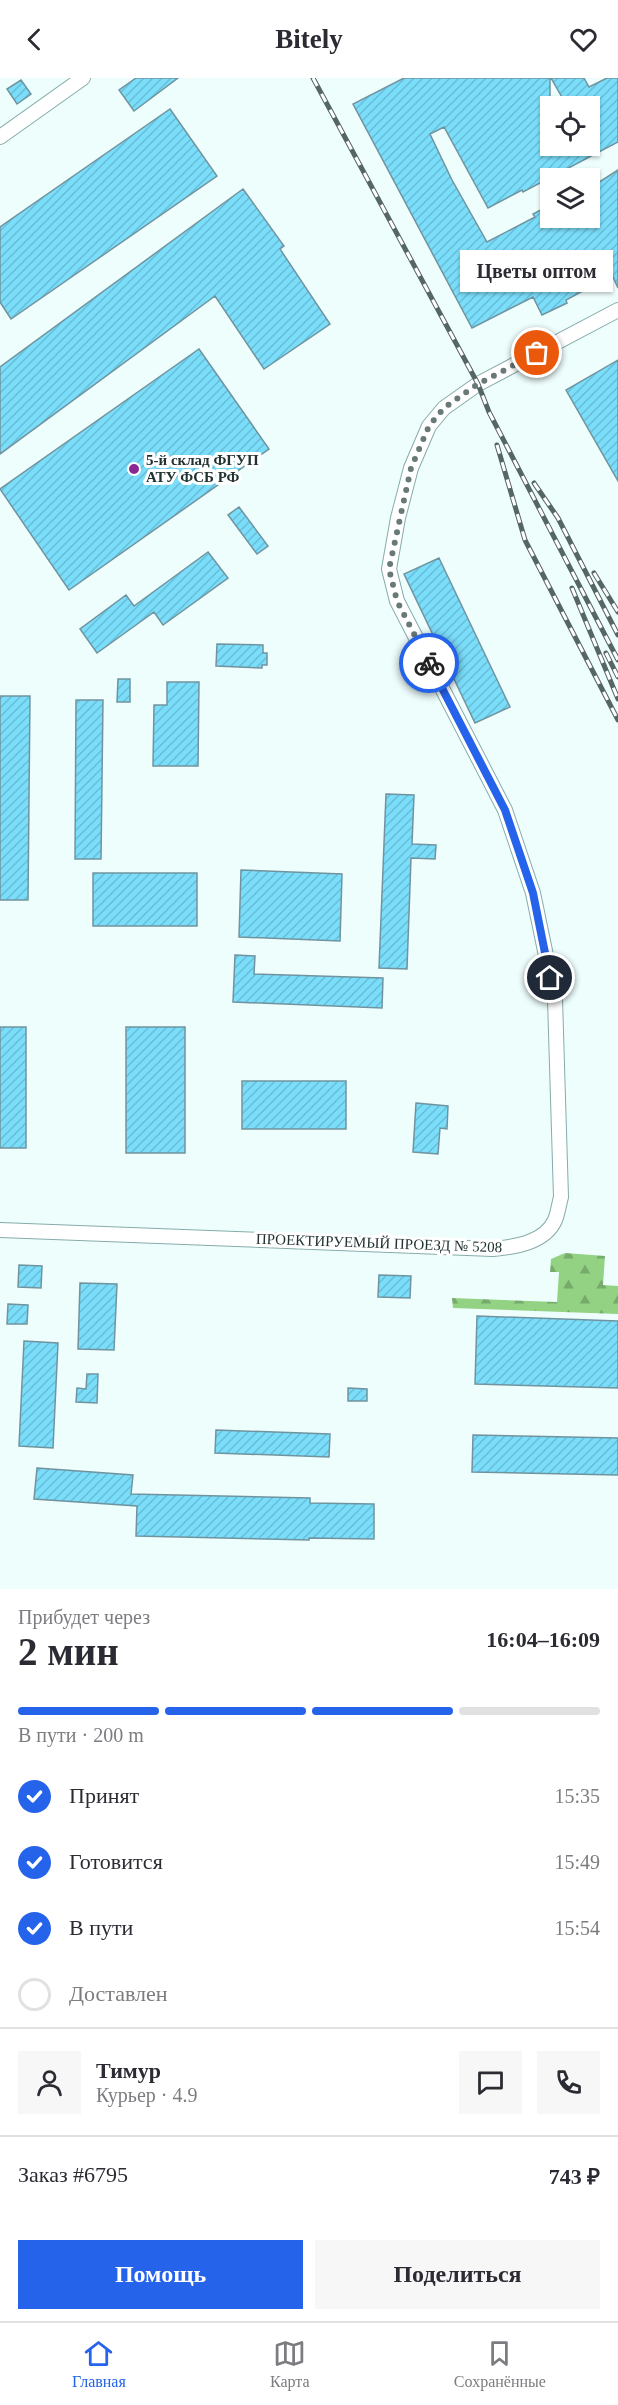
<!DOCTYPE html>
<html lang="ru">
<head>
<meta charset="utf-8">
<style>
	:root { --surface:#fff; --page:#f7f7f7; --text:#2b2b33; --muted:#7c7c81; --line:#e1e1e2; --accent:#2563eb }
	body { margin:0; font-family:"Times New Roman",serif; background:var(--page); color:var(--text); height:100vh; display:flex; flex-direction:column; font-size:22px; white-space:nowrap }
	* { box-sizing:border-box; margin:0 }
	p { font-size:20px; color:var(--muted) }
	.icon { flex:none; width:33px; height:33px; fill:none; stroke:currentColor; stroke-width:2; stroke-linecap:round; stroke-linejoin:round }
	.map { position:relative; height:1511px; overflow:hidden }
	.sheet { display:flex; flex-direction:column; background:var(--surface); flex:1 }
	.sheet>* { flex:none }
	.controls { position:absolute; left:540px; top:18px; display:grid; gap:12px }
	.controls a { display:grid; place-items:center; width:60px; height:60px; border-radius:0px; background:var(--surface); box-shadow:0 2px 4px #0004; font-size:30px }
	.pin { position:absolute; display:grid; place-items:center; width:51px; height:51px; color:#fff; margin:-26px; border:3px solid #fff; border-radius:50%; box-shadow:0 2px 6px #0007 }
	.courier { position:absolute; display:grid; place-items:center; width:60px; height:60px; margin:-30px; border:4px solid #2563eb; border-radius:50%; background:#fff; color:#222; box-shadow:0 2px 8px #0007 }
	.bubble { position:absolute; height:42px; border-radius:0px; background:var(--surface); box-shadow:0 2px 4px #0004; font-size:20px; font-weight:600; line-height:42px; text-align:center }
	.head em { font-style:normal; font-weight:600 }
	.head div { display:flex; flex-direction:column-reverse }
	.head { display:flex; align-items:center; justify-content:space-between; height:102px; padding:0 18px }
	h1 { font-size:39px; font-weight:600; line-height:45px }
	.bar { display:grid; grid-template-columns:repeat(4,1fr); gap:9px 6px; align-content:center; height:72px; padding:0 18px }
	.bar i { height:8px; border-radius:4px; background:var(--line) }
	.bar .active { background:var(--accent) }
	.bar p { grid-column:span 4 }
	.line { display:flex; align-items:center; gap:15px; padding:0 18px; border-top:2px solid var(--line) }
	.line div { flex:1 }
	.round { display:grid; place-items:center; flex:none; width:63px; height:63px; border-radius:0px; background:var(--page) }
	ol { padding:0 18px; list-style:none }
	li { display:flex; align-items:center; gap:18px; height:66px }
	li p { margin-inline-start:auto }
	li .icon { padding:6px; border-radius:50%; background:var(--accent); color:#fff; stroke-width:4 }
	li:last-child { color:var(--muted) }
	li i { width:33px; height:33px; border:3px solid var(--line); border-radius:50% }
	.action { display:flex; gap:12px; margin-top:auto; padding:12px 18px }
	.action a { flex:1; height:69px; border-radius:0px; background:var(--accent); color:#fff; font-size:24px; font-weight:600; line-height:69px; text-align:center }
	.action a+a { background:var(--page); color:var(--text) }
	header { display:flex; justify-content:space-between; align-items:center; height:78px; padding:0 18px; background:var(--surface); font-size:27px; font-weight:600 }
	.menu { display:flex; justify-content:space-around; align-items:center; height:84px; border-top:2px solid var(--line); background:var(--surface); font-size:16px; color:var(--muted) }
	.menu a { display:grid; justify-items:center; gap:3px }
	.menu .active { color:var(--accent) }
	.map>svg:first-child { display:block }
	.forest { fill:url(#forest-firs) }
	.building { fill:url(#building-hatch); stroke:#70949f; stroke-width:1.5 }
	.lines { fill:none; stroke-linecap:round; stroke-linejoin:round }
	.minor-casing { stroke:#85acaa; stroke-width:16 }
	.minor { stroke:#fff; stroke-width:14 }
	.rail-casing { stroke:#566665; stroke-width:5 }
	.rail { stroke:#fff; stroke-width:3; stroke-dasharray:9; stroke-linecap:butt }
	.done { stroke:#697978; stroke-width:6; stroke-dasharray:0 10.8 }
	.route { stroke:#2563eb; stroke-width:8 }
	.poi-dot { fill:#892891; stroke:#fff; stroke-width:2 }
	.labels { text-anchor:middle; stroke-width:6; stroke-linejoin:round; paint-order:stroke }
	.poi-label { font-size:15px; font-weight:bold; fill:#223231; stroke:#fff; text-anchor:start }
	.street-label { font-size:15px; fill:#223231; stroke:#fff }
</style>
</head>
<body>
<header><svg class="icon" aria-label="back" viewBox="0 0 24 24"><path d="M15 5l-7 7 7 7"/></svg>Bitely<svg class="icon" aria-label="heart" viewBox="0 0 24 24"><path d="M12 20l-8-8c-3-5 5-10 8-4 3-6 11-1 8 4z"/></svg></header>
<div class="map">
<svg width="618" height="1511" viewBox="0 0 618 1511">
	<defs>
		<pattern id="forest-firs" width="22" height="20" patternUnits="userSpaceOnUse" patternTransform="scale(1.5)"><rect width="22" height="20" fill="#92d282"/><path d="M5 1l3.5 6h-7zM16 11l3.5 6h-7z" fill="#77ab6b"/></pattern>
		<pattern id="building-hatch" width="6" height="6" patternUnits="userSpaceOnUse" patternTransform="scale(1.5)"><rect width="6" height="6" fill="#7addfa"/><path d="M-1 1l2-2M0 6l6-6M5 7l2-2" fill="none" stroke="#69bed7"/></pattern>
	</defs>
	<rect width="100%" height="100%" fill="#eefefd"/>
	<path class="forest" d="M565,1175L605,1178L603,1207L618,1208V1236L453,1230L452,1220L557,1224L559,1194H550L551,1181Z"/>
	<path class="building" d="M136,0H178L134,33L119,12Z
		M404,0H550V68H590V28H567L551,0H584L589,9L607,0H618V64L523,114L522,112L488,130L444,49L430,56L452,102L487,164L535,139L533,136L550,127V140H590V110L618,92V210L612,197L566,222L567,225L542,237L533,219L472,250L353,26Z
		M21,2L31,16L17,26L7,11Z
		M170,31L217,98L11,241L0,224V149Z
		M243,111L284,168L280,171L330,246L264,291L215,218L0,376V289Z
		M199,271L269,371L69,512L0,411Z
		M618,282V403L566,312Z
		M239,429L268,468L257,476L228,437Z
		M208,474L228,500L163,547L154,534L97,575L80,551L126,517L134,528Z
		M439,480L510,629L475,645L404,496Z
		M217,566L263,567V575H267V587H262V590L216,588Z
		M118,601H130V624H117Z
		M167,604H199L198,688H153L154,627H167Z
		M0,618H30L28,822H0Z
		M76,622H103L101,781H75Z
		M386,716L414,717L412,766L436,767L435,781L411,780L407,891L379,890Z
		M241,792L342,796L340,863L239,859Z
		M93,795H197V848H93Z
		M235,877L255,878L254,896L383,900L382,930L233,924Z
		M0,949H26V1070H0Z
		M126,949H185V1075H126Z
		M242,1003H346V1051H242Z
		M416,1025L448,1028L447,1051L440,1050L438,1076L413,1074Z
		M19,1187L42,1188L41,1210L18,1209Z
		M379,1197L411,1198L410,1220L378,1219Z
		M80,1205L117,1206L114,1272L78,1271Z
		M8,1226L28,1227L27,1246H7Z
		M477,1238L618,1243V1310L475,1306Z
		M24,1263L58,1265L53,1370L19,1368Z
		M87,1296H98L97,1325L76,1324L77,1310L86,1311Z
		M348,1310L367,1311V1323H348Z
		M216,1352L330,1356L329,1379L215,1375Z
		M473,1357L618,1360V1397L472,1394Z
		M37,1390L133,1397L131,1416L310,1420V1425L374,1426V1461L309,1460V1462L136,1458L137,1428L34,1421Z"/>
	<g class="lines">
		<g class="minor-casing">
			<path id="minor" d="M0,59L83,0
				M0,1152L493,1171C514,1169 545,1165 555,1142C558,1135 559,1126 561,1119L555,921L533,815L505,732L397,523L389,491L398,440L411,390L429,348L444,330L478,306L618,232"/>
		</g>
		<use href="#minor" class="minor"/>
		<g class="rail-casing">
			<path id="rail" d="M313,0L478,306L489,334L618,582
				M497,367L525,462L618,642
				M534,405L558,440L618,557
				M594,495L618,534
				M572,510L618,621
				M606,575L618,599"/>
		</g>
		<use href="#rail" class="rail"/>
	</g>
	<g class="lines">
		<path class="done" d="M429,585L397,523L389,491L411,390L429,348L444,330L478,306L537,275"/>
		<path class="route" d="M429,585L505,732L533,815L550,900"/>
	</g>
	<circle class="poi-dot" cx="134" cy="391" r="6"/>
	<g class="labels">
		<g class="poi-label">
			<text x="146" y="387">5-й склад ФГУП<tspan x="146" dy="17">АТУ ФСБ РФ</tspan></text>
		</g>
		<g class="street-label">
			<text transform="translate(379 1165) rotate(2)" y="5">ПРОЕКТИРУЕМЫЙ ПРОЕЗД № 5208</text>
		</g>
	</g>
</svg>
<div class="controls">
<a><svg class="icon" aria-label="locate" viewBox="0 0 24 24"><circle cx="12" cy="12" r="6"/><path d="M12 2v4M12 18v4M2 12h4M18 12h4"/></svg></a>
<a><svg class="icon" aria-label="layers" viewBox="0 0 24 24"><path d="M12 4l9 5-9 5-9-5zM3 14l9 5 9-5"/></svg></a>
</div>
<div class="pin" style="left:537px;top:275px;background:#ea580c"><svg class="icon" aria-label="bag" viewBox="0 0 24 24"><path d="M5 8h14l-1 12H6zM9 8a3 3 0 0 1 6 0"/></svg></div>
<div class="pin" style="left:550px;top:900px;background:#1f2937"><svg class="icon" aria-label="home" viewBox="0 0 24 24"><path d="M3 11l9-7 9 7M6 9v11h12V9"/></svg></div>
<div class="courier" style="left:429px;top:585px"><svg class="icon" aria-label="bike" viewBox="0 0 24 24"><circle cx="6" cy="16" r="4"/><circle cx="18" cy="16" r="4"/><path d="M6 16l4-8h5l3 8M10 8l3 8H6M13 5h3"/></svg></div>
<div class="bubble" style="left:460px;top:172px;width:153px">Цветы оптом</div>
</div>
<section class="sheet">
<div class="head"><div><h1>2 мин</h1><p>Прибудет через</p></div><em>16:04–16:09</em></div>
<div class="bar"><i class="active"></i><i class="active"></i><i class="active"></i><i></i><p>В пути · 200 m</p></div>
<ol>
<li><svg class="icon" aria-label="check" viewBox="0 0 24 24"><path d="M5 12l5 5 9-10"/></svg>Принят<p>15:35</p></li>
<li><svg class="icon" aria-label="check" viewBox="0 0 24 24"><path d="M5 12l5 5 9-10"/></svg>Готовится<p>15:49</p></li>
<li><svg class="icon" aria-label="check" viewBox="0 0 24 24"><path d="M5 12l5 5 9-10"/></svg>В пути<p>15:54</p></li>
<li><i></i>Доставлен</li>
</ol>
<div class="line" style="height:108px"><a class="round"><svg class="icon" aria-label="person" viewBox="0 0 24 24"><circle cx="12" cy="8" r="4"/><path d="M4 21q1-7 8-7t8 7"/></svg></a><div><b>Тимур</b><p>Курьер · 4.9</p></div><a class="round"><svg class="icon" aria-label="chat" viewBox="0 0 24 24"><path d="M4 5h16v11H9l-5 4z"/></svg></a><a class="round"><svg class="icon" aria-label="phone" viewBox="0 0 24 24"><path d="M5 4h4l2 5-3 2q2 4 5 5l2-3 5 2v4C11 20 4 13 5 4z"/></svg></a></div>
<div class="line" style="height:78px"><div>Заказ #6795</div><b>743 ₽</b></div>
<div class="action"><a>Помощь</a><a>Поделиться</a></div>
</section>
<nav class="menu">
<a class="active"><svg class="icon" aria-label="home" viewBox="0 0 24 24"><path d="M3 11l9-7 9 7M6 9v11h12V9"/></svg>Главная</a>
<a><svg class="icon" aria-label="map" viewBox="0 0 24 24"><path d="M3 6l6-2 6 2 6-2v14l-6 2-6-2-6 2zM9 4v14M15 6v14"/></svg>Карта</a>
<a><svg class="icon" aria-label="saved" viewBox="0 0 24 24"><path d="M7 4h10v16l-5-4-5 4z"/></svg>Сохранённые</a>
</nav>
</body>
</html>
